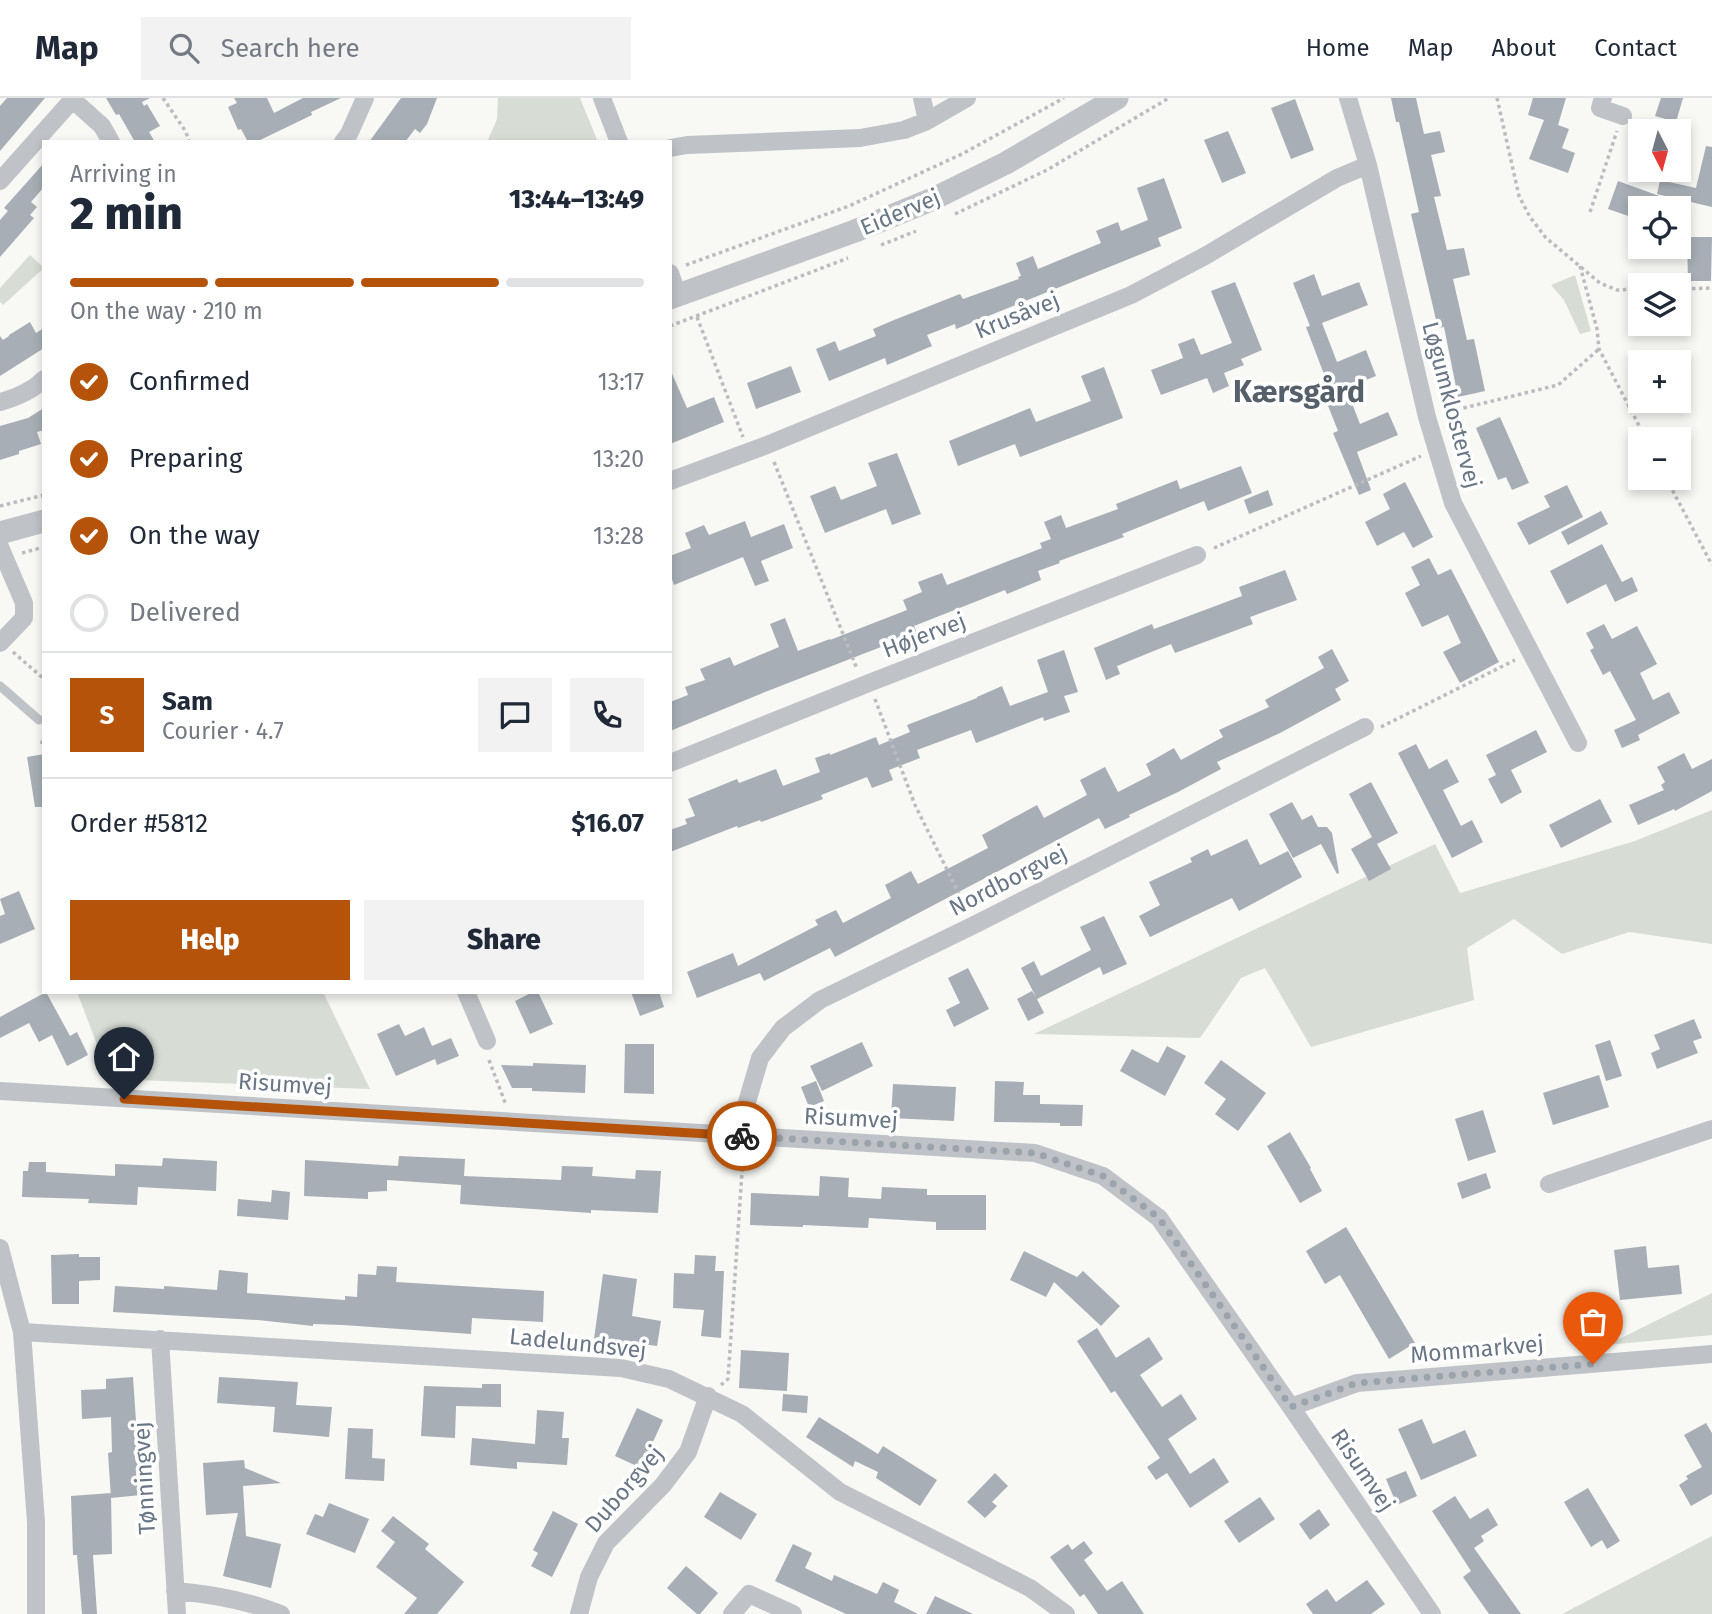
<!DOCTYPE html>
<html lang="en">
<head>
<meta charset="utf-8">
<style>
	:root { --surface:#fff; --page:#f2f2f3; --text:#1f2937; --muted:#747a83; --line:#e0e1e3; --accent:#b45309 }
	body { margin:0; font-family:"Fira Sans",sans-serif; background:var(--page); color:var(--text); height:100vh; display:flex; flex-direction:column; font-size:26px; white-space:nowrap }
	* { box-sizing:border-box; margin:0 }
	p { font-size:23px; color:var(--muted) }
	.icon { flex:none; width:38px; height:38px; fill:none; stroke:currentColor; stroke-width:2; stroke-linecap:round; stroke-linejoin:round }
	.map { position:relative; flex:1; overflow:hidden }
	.side { position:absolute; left:42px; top:42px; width:630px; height:854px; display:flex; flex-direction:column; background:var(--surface); border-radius:0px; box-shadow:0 4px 10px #0003 }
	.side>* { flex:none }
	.needle { width:46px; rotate:174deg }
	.controls { position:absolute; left:1628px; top:21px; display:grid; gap:14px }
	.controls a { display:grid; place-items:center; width:63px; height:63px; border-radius:0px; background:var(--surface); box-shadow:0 4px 10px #0003; font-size:35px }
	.pin { position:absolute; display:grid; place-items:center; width:60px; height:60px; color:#fff; margin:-72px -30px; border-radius:50% 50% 50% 0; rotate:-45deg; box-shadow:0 0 7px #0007 }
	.pin .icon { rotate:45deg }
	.courier { position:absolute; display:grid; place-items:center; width:70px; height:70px; margin:-35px; border:5px solid #b45309; border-radius:50%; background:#fff; color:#222; box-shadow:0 2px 9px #0007 }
	.summary em { font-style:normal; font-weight:800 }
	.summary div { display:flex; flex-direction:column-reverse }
	.summary { display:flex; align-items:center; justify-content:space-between; height:119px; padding:0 28px }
	h1 { font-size:46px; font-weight:800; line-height:52px }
	.bar { display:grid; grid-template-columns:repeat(4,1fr); gap:10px 7px; align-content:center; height:84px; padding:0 28px }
	.bar i { height:9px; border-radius:5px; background:var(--line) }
	.bar .current { background:var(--accent) }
	.bar p { grid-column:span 4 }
	.line { display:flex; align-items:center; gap:18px; padding:0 28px; border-top:2px solid var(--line) }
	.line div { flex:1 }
	.round { display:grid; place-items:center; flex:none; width:74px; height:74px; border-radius:0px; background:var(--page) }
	ol { padding:0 28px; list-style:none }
	li { display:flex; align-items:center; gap:21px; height:77px }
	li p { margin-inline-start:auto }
	li .icon { padding:7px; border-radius:50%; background:var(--accent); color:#fff; stroke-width:4 }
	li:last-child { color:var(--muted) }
	li i { width:38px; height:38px; border:4px solid var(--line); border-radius:50% }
	.action { display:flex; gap:14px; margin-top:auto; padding:14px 28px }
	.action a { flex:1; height:80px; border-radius:0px; background:var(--accent); color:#fff; font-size:28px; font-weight:800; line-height:80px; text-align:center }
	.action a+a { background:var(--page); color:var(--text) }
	header { display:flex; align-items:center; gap:42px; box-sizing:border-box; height:98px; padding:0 35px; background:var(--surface); border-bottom:2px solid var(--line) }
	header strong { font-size:33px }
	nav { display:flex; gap:38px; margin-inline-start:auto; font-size:24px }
	.search { width:490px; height:63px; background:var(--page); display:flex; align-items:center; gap:18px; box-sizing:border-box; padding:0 24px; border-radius:0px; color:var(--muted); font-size:26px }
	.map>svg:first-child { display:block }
	.green { fill:#d7dcd5 }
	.building { fill:#a7aeb5 }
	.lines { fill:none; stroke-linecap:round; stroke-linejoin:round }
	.path { stroke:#babcbf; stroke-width:3.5; stroke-dasharray:3.5 3.5; stroke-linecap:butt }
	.service { stroke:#bfc3c7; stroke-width:9 }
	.minor { stroke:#bfc3c7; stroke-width:18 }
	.tertiary { stroke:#bfc3c7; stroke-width:23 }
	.done { stroke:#9ba4ac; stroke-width:7; stroke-dasharray:0 12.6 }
	.route { stroke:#b45309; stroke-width:9 }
	.labels { text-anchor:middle; stroke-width:7; stroke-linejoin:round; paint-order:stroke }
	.street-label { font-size:23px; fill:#697685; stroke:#fff }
	.district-label { font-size:30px; font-weight:bold; fill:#56606a; stroke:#fff }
</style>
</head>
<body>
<header>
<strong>Map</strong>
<div class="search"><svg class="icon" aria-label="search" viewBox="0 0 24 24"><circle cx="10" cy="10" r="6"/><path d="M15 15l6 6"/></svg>Search here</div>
<nav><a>Home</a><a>Map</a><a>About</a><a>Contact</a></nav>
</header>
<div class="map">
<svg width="1712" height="1516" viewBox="0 0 1712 1516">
	<rect width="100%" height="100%" fill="#f8f8f5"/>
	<path class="green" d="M498,0H580L598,44H487L497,21Z
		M30,157L44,170L3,207L0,204V190Z
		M1575,177L1591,233L1580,236L1564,202L1551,187Z
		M1712,712V846L1629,834L1562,856L1514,821L1467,850L1474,902L1311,949L1265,870L1241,880L1200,940L1034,936L1435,746L1460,795L1635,743Z
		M77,894H323L370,991L110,981Z
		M1712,1195V1237L1607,1247Z
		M1712,1438V1516H1562Z"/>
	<path class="building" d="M7,0H45L0,53V8Z
		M106,0H150L142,4L144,8L147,6L160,28L149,34L155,44H135L119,16L116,17Z
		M234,0H267L274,15L303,0H341L311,14L312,17L256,44H248L241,31L238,32L228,9L237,5Z
		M401,0H437L427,26L420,35L415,31L405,44H369Z
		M1391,0H1416L1424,36L1440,33L1445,54L1431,57L1441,98L1434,99L1447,152L1464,150L1470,177L1453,181L1467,242L1474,241L1485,293L1458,299L1444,229L1438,230L1411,116L1419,114L1399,24H1396Z
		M1533,0H1566L1558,27L1569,31L1562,50L1575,55L1568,75L1529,61L1544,22L1528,17Z
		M1661,0H1683L1676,24L1655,18Z
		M1295,1L1314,52L1291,61L1271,10Z
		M1228,33L1246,75L1222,85L1204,42Z
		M1706,48L1712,49V109L1657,96L1660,82L1696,90Z
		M44,65V89L31,104L37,109L30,117L34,120L0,159V122L8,113L4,110Z
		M1164,80L1182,130L1158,140L1161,148L956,231L955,226L927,237L932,248L887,267L885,260L829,283L816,251L835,243L839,253L876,238L873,231L894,222L960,196L963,201L1019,181L1018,179L1021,178L1016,165L1033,158L1038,171L1101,145L1096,133L1118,124L1121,133L1148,122L1137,90Z
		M1618,83L1687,108V110H1640V122L1608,111Z
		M1687,139H1712L1711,183H1688Z
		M1314,176L1322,198L1359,184L1368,207L1322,225L1337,264L1366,252L1376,278L1346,290L1360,326L1388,314L1398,337L1357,354L1371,392L1359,397L1333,335L1338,333L1323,295L1330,292L1306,229L1310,228L1293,185Z
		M1235,184L1262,252L1241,261L1244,267L1224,275L1229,288L1213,295L1207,280L1161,297L1151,272L1183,260L1178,246L1194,240L1201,257L1232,245L1211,193Z
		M30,224L36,235L44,230V250L0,278V238L3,242L9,238V237Z
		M791,268L801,294L756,311L747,285Z
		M1104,269L1123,320L1020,359L1015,346L958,368L949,343L1030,310L1036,324L1091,303L1081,278Z
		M670,271L687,310L714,299L724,324L670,346Z
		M44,310V332L37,334L41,346L19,353V356L0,362V328L28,320Z
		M1500,319L1529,385L1512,392L1506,379L1498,382L1476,330Z
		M897,355L921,416L892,427L886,411L825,435L810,398L835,388L841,402L877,388L868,365Z
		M1241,368L1252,395L1208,413L1204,403L1122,436L1124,439L1059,463L1060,465L1038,473L1041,482L1007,496L1005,492L914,528L917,535L765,594L670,633V604L688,597L685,589L705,582L700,571L730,559L734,568L779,549L770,526L785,520L798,553L830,541V542L907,512L903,502L922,494L918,484L942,475L947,487L1042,450L1040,445L1051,441L1044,424L1061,417L1066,430L1118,411L1116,406L1177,382L1180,391Z
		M1405,384L1433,439L1413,450L1404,434L1377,448L1365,424L1390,411L1383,396Z
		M1567,387L1583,419L1529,447L1517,425L1550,409L1544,398Z
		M1268,392L1273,407L1249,416L1244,402Z
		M1601,413L1608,426L1568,447L1561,434Z
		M745,423L751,439L784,426L793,450L761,463L769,483L755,488L743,459L674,487L670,476V458L691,450L685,435L704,427L709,437Z
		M1602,446L1622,484L1632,479L1638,493L1615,504L1606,486L1567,506L1550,473Z
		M1429,460L1438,477L1451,471L1499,564L1460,585L1443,554L1461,545L1448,517L1422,529L1405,495L1420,487L1411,469Z
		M1285,472L1297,502L1250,519L1253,526L1175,555L1171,546L1117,568L1120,576L1106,582L1094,550L1152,526L1154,531L1242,498L1239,489Z
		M1604,526L1612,541L1637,528L1657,566L1640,575L1653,602L1669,594L1680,615L1638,637L1640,642L1622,650L1614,632L1636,622L1610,573L1603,577L1590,552L1594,550L1586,535Z
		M1332,551L1349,583L1335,591L1341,602L1280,635L1217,664L1221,671L1178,694L1129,717L1130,719L1105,731L1099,720L835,859L830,850L764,883L760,875L697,900L687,874L733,855L738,868L818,827L815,822L836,812L843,825L891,800L885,787L911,773L918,786L988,750L982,737L1037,707L1044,720L1087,697L1080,682L1105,669L1118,694L1151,677L1146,666L1174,650L1181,662L1223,639L1219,632L1269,609L1265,602L1324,570L1318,559Z
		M1064,552L1078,594L1064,598L1070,614L1044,623L1043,619L976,645L971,632L917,652L920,660L889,672L893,682L872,690L867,679L821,697L823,701L761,724L760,722L738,730L737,728L670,754V732L687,726L685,721L695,718L688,701L737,681L739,685L776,671L783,688L820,674L815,660L830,655V657L876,639L879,647L910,634L907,627L977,600V599L1002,588L1010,608L1048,594L1037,562Z
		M1536,632L1547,654L1511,672L1522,694L1501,706L1488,681L1496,677L1486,657Z
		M1416,646L1429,671L1447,661L1459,684L1443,692L1461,728L1472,722L1483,744L1452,760L1398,655Z
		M1684,655L1692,671L1712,661V693L1675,713L1674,711L1638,727L1629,707L1664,692L1661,687L1665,684L1657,669Z
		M44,656V709H35L27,659Z
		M1371,684L1398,735L1377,746L1391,771L1369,783L1351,751L1372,739L1349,696Z
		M1600,701L1612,724L1561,750L1549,727Z
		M1292,704L1302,722L1312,717L1318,729H1327L1332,735L1339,775L1337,776L1321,746L1293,760L1269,716Z
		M1247,741L1260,767L1288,753L1302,779L1239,813L1232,800L1150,839L1139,818L1160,807L1149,784L1192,764L1190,760L1208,751L1211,758Z
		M19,793L35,831L0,846V818L5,816L0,801Z
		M1104,818L1127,866L1103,877L1100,869L1037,901L1044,915L1028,923L1017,901L1032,893L1036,899L1021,870L1034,863L1041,878L1091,852L1080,829Z
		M968,870L989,911L954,929L946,912L960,905L948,880Z
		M46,894L70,938L77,934L88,957L67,968L52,937L39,944L29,925L0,940V919Z
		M533,894H538L553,926L530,936L515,903Z
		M631,894H659L664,909L640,918Z
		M1694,921L1702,940L1693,943L1698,955L1657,971L1651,955L1660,951L1654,937Z
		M399,926L405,938L424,929L432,948L451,940L459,958L437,967L435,961L396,978L377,936Z
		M1610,942L1622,978L1606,983L1595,947Z
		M862,944L873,968L822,993L810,968Z
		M625,946H654V996L624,995Z
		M1167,948L1186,958L1165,998L1120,973L1132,951L1158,965Z
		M1221,962L1266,995L1238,1033L1215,1016L1226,1001L1204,985Z
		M533,965L586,967L585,995L532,993V990H512L501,967L533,968Z
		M1599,977L1609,1009L1553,1027L1543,995Z
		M816,983L824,1003L809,1009L801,989Z
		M995,983L1024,984L1023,997H1040V1006L1083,1007L1082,1028H1060V1025L994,1024Z
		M893,986L956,989L954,1023L891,1020Z
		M1483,1012L1496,1054L1468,1063L1455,1021Z
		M1290,1034L1311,1070L1310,1071L1322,1093L1300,1105L1267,1048Z
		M399,1058L465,1061L464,1078L561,1082L562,1068L593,1069L592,1078L635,1081L636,1072L661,1073L658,1115L591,1112V1115L460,1106L461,1087L387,1082V1093L368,1094V1101L304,1098L305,1062L398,1068Z
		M163,1060L217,1063L216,1093L138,1089L137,1107L88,1105L89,1101L22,1099L23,1073H28L29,1064H46V1074L115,1078V1066L162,1068Z
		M1486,1075L1491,1090L1462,1101L1457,1085Z
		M820,1078L849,1080L848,1099L881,1101L882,1089L927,1091V1097H986V1132H936V1124L869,1120L868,1130L803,1127V1129L750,1127L751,1095L819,1098Z
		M272,1092L290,1094L288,1122L237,1118L238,1101L271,1104Z
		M1346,1129L1415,1245L1389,1261L1340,1177L1325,1186L1306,1153Z
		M1646,1148L1648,1170L1679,1167L1682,1196L1620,1202L1614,1152Z
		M1024,1153L1077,1179L1083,1173L1120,1208L1101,1228L1054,1184L1046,1199L1010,1182Z
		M79,1156V1159H100V1182L79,1183V1206H52L51,1157Z
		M695,1157L716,1158L715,1173H724L721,1240L701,1238L704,1212L673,1210L674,1175L694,1176Z
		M377,1168L397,1169L396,1184L544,1193L543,1224L472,1220L471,1236L343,1227L313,1226V1228L258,1222L113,1214L115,1188L164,1191V1188L217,1192L219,1172L248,1175L247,1195L345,1202V1198L357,1199L358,1176L376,1177Z
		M603,1176L637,1181L632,1218L661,1223L657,1248L628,1244V1246L594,1241Z
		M1097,1230L1116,1260L1149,1239L1163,1261L1140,1277L1162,1309L1181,1296L1197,1321L1168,1341L1190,1376L1214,1360L1229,1384L1190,1410L1167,1375L1156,1382L1147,1369L1160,1360L1115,1293L1111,1295L1077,1243Z
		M741,1252L789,1255L787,1293L739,1290Z
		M133,1279L141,1397L111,1400L108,1355L112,1354L111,1319L82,1321L81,1292L106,1291V1281Z
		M219,1279L298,1284L296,1307L332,1309L329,1339L273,1334L275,1309L217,1305Z
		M482,1286H501V1309L456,1308L455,1340L421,1338L424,1288L482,1290Z
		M783,1296L808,1298L807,1315L782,1313Z
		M637,1310L663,1322L641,1370L615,1358Z
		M537,1312L564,1314L562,1340H569L567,1367L517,1364V1371L470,1367L472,1340L535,1346Z
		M819,1319L878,1356L883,1348L937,1382L920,1408L876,1380L878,1374L855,1363L853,1369L806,1339Z
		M1422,1321L1433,1346L1465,1332L1477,1358L1421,1382L1398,1331Z
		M1706,1325L1712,1335V1396L1691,1408L1679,1387L1688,1381L1686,1378L1702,1369L1684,1337Z
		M348,1330L373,1331L372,1360L385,1361L384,1383L345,1381Z
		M244,1362L245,1370L281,1385L243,1388L246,1438L281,1446L271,1490L223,1478L238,1415L206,1417L203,1365Z
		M1406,1373L1417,1398L1397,1407L1386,1381Z
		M995,1375L1008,1388L992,1404L997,1408L985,1420L967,1404Z
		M1588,1390L1620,1443L1607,1451L1602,1442L1591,1449L1564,1404Z
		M720,1394L757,1416L741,1442L704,1419Z
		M111,1395L112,1456L93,1457L97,1516H82L77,1457H73L71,1398Z
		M1455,1398L1470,1421L1488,1410L1498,1427L1481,1438L1484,1443L1474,1450L1521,1516H1489L1463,1479L1471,1473L1432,1413Z
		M1260,1399L1275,1421L1239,1445L1224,1423Z
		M329,1405L369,1421L355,1455L306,1436L315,1416L323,1419Z
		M1319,1411L1330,1427L1310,1442L1299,1426Z
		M553,1413L578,1426L552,1479L531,1468L538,1455L533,1452Z
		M393,1418L429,1446L425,1451L464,1484L437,1516H404L417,1500L376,1469L395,1444L381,1433Z
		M1084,1443L1093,1455L1084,1462L1107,1493L1122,1483L1144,1516H1098L1084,1496L1080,1499L1050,1459L1068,1446L1072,1452Z
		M793,1446L812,1455L805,1470L832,1483L834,1477L877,1496L883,1484L899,1492L894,1504L918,1516H846L775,1483Z
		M686,1468L718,1495L700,1516H697L667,1490Z
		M1367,1482L1385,1506L1371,1516H1313L1306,1506L1327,1491L1336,1504Z
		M935,1498L973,1516H926Z"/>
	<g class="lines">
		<path class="path" d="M163,0L186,34L189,44
			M1497,0L1519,98L1530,119L1546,140L1600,185L1617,192L1640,191
			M1590,114L1617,33
			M955,116L1047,72L1169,0
			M881,147L916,133
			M686,167L849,108L962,56L1064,0
			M1580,168L1597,231L1599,251L1646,341
			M1678,191L1712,190
			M697,219L743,339
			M670,228L848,160
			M1443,315L1558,287L1599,251
			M774,364L857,571
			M1666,380L1712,467
			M0,408L44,397
			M1214,450L1421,358
			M22,455L44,449
			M13,554L44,581
			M875,601L915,707L967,812
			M1381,629L1515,562
			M42,646V642H44
			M489,962L506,1007
			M721,1287L728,1281L743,1059L742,1054"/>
		<path class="service" d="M0,588L39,622"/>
		<path class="minor" d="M602,0L619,44
			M922,0L927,23
			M1348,0L1368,67L1427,319L1453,405L1578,645
			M1603,0L1600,10L1623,18
			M73,2L102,28L111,44
			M343,44L349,36L365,0
			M670,50L687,47L860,40L904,32L927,23L967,0
			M0,83L74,0
			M670,175L678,198
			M0,304C15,300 33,292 44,281
			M670,383L767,347L1131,197L1205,158L1337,80L1368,67
			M0,449L24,505V520L0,545
			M670,665L869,585L1197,457
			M466,894L487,943
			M0,993L1035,1055L1103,1078L1159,1120L1291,1309L1432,1516
			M737,1038L760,960L783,930L820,902L974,827L1365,629
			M1549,1086L1712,1031
			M0,1150L22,1234L36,1424V1516
			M22,1234L621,1270L669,1281L742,1316L840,1394L1030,1490L1066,1516
			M160,1241L177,1516
			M1291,1309L1357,1285L1712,1256
			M175,1493C212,1496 246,1502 281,1516
			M579,1516L589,1479L606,1445L663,1387L688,1354L708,1298
			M732,1516L749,1496L793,1516"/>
		<path class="tertiary" d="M670,200L855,133L933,101L1006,65L1117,0
			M0,435L44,423"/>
	</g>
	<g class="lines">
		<path class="done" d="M742,1038L1035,1055L1103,1078L1159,1120L1291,1309L1357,1285L1593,1266"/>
		<path class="route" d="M124,1001L742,1038"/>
	</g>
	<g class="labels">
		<g class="street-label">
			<text transform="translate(900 114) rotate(-23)" y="8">Eidervej</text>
			<text transform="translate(1017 217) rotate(-22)" y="8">Krusåvej</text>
			<text transform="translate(1452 307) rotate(75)" y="8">Løgumklostervej</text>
			<text transform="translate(924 537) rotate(-21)" y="8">Højervej</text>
			<text transform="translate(1008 782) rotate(-27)" y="8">Nordborgvej</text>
			<text transform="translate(285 986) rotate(4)" y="8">Risumvej</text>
			<text transform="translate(851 1020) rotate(3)" y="8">Risumvej</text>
			<text transform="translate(578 1245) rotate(6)" y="8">Ladelundsvej</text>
			<text transform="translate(1477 1251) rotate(-5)" y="8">Mommarkvej</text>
			<text transform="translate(1363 1372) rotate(56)" y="8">Risumvej</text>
			<text transform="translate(144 1380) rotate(-93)" y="8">Tønningvej</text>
			<text transform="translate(624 1391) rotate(-49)" y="8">Duborgvej</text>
		</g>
		<g class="district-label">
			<text x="1299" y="304">Kærsgård</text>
		</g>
	</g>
</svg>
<div class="controls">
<a><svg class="needle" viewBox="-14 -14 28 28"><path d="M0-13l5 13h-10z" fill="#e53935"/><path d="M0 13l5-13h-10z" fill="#747a83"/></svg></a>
<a><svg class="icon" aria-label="locate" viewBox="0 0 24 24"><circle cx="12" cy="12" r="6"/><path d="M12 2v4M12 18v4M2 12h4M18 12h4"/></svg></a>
<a><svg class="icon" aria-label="layers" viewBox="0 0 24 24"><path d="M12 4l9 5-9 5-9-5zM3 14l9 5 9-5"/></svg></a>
<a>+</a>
<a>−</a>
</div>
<div class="pin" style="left:1593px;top:1266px;background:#ea580c"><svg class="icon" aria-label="bag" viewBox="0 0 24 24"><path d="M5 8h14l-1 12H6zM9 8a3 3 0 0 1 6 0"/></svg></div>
<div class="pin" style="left:124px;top:1001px;background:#1f2937"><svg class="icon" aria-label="home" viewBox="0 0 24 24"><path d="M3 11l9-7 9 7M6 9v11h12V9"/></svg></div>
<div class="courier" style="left:742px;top:1038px"><svg class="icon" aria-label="bike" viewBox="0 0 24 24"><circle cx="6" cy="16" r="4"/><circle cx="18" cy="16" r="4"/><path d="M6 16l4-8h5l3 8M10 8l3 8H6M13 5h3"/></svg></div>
<section class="side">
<div class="summary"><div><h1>2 min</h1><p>Arriving in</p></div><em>13:44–13:49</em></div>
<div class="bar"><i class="current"></i><i class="current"></i><i class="current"></i><i></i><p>On the way · 210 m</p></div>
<ol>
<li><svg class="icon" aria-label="check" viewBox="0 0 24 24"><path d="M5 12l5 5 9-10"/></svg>Confirmed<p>13:17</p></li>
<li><svg class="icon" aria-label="check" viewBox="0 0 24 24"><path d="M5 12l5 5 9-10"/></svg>Preparing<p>13:20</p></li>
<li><svg class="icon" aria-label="check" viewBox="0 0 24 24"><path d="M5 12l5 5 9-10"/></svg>On the way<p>13:28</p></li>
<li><i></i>Delivered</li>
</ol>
<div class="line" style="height:126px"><b class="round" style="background:var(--accent);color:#fff">S</b><div><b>Sam</b><p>Courier · 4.7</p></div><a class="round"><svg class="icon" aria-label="chat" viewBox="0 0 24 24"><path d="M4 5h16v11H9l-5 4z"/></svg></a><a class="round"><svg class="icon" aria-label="phone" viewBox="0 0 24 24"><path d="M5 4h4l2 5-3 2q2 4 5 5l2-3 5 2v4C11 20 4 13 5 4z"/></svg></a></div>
<div class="line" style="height:91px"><div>Order #5812</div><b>$16.07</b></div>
<div class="action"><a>Help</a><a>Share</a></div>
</section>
</div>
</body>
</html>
